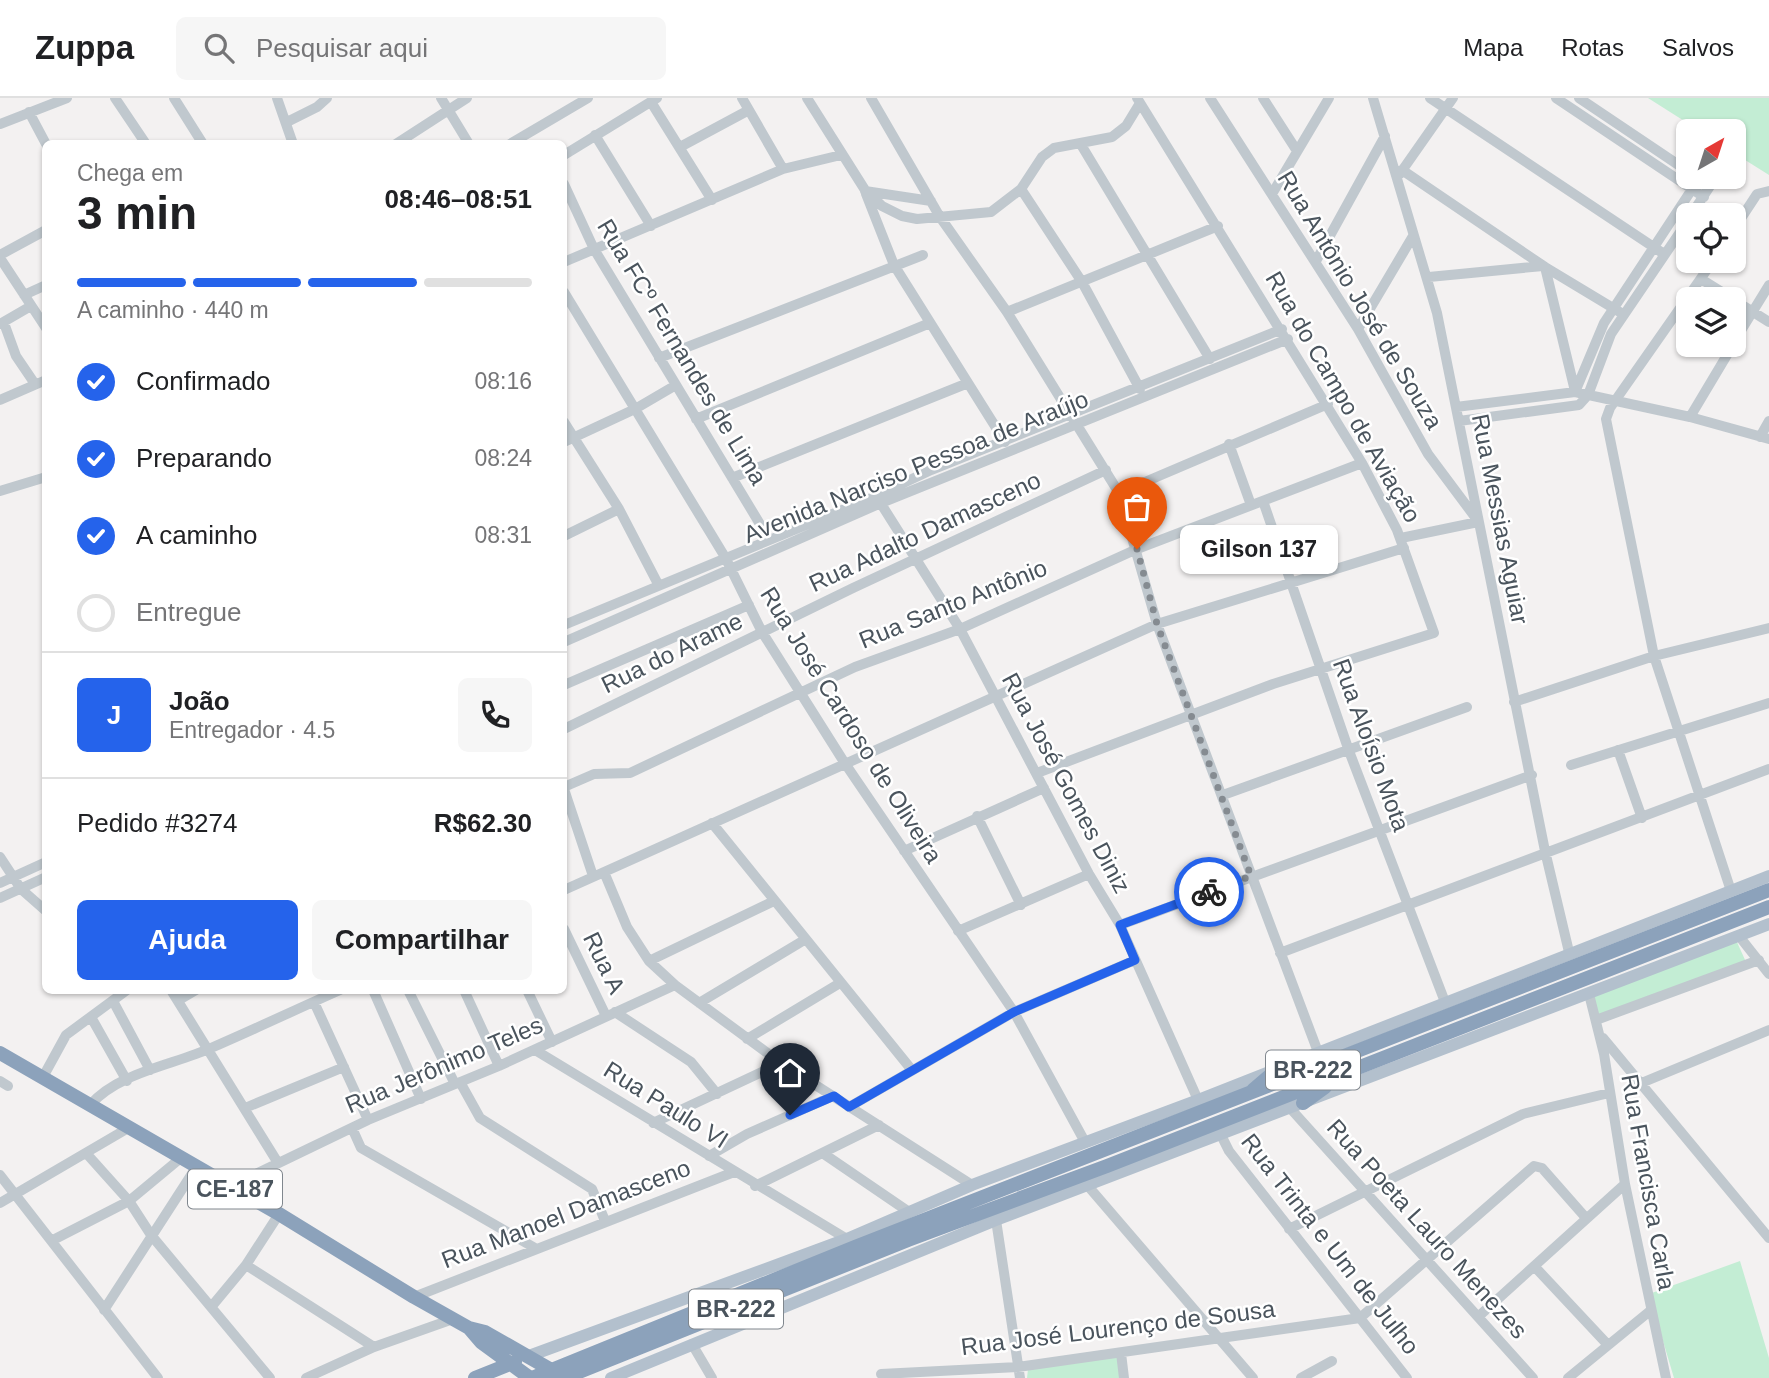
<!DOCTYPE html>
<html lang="pt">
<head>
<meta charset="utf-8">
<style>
	:root { --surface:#fff; --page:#f6f6f6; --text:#202124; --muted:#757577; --line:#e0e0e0; --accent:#2563eb }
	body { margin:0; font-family:Helvetica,sans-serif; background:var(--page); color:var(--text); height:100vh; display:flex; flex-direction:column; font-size:26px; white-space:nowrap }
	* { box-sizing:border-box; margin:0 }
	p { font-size:23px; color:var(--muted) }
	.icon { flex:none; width:38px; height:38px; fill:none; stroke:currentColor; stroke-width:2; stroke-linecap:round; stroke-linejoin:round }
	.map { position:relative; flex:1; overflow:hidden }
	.panel { position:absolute; left:42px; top:42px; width:525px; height:854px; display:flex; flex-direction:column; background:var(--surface); border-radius:10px; box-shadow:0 2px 5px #0004 }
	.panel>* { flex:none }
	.needle { width:46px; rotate:39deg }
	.controls { position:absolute; left:1676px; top:21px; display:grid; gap:14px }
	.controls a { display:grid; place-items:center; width:70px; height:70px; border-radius:10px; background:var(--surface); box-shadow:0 2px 5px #0004; font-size:35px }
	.pin { position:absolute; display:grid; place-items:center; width:60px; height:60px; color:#fff; margin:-72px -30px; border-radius:50% 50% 50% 0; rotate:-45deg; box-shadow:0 0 7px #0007 }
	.pin .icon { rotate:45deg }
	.courier { position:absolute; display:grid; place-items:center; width:70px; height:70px; margin:-35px; border:5px solid #2563eb; border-radius:50%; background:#fff; color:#222; box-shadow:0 2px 9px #0007 }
	.bubble { position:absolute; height:49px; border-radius:10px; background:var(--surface); box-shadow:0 2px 5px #0004; font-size:23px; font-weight:800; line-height:49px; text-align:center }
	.head em { font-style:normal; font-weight:800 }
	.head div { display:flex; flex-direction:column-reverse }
	.head { display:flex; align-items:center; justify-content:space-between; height:119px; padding:0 35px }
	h1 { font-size:46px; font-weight:800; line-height:52px }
	.bar { display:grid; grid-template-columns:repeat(4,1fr); gap:10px 7px; align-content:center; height:84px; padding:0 35px }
	.bar i { height:9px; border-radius:5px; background:var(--line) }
	.bar .on { background:var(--accent) }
	.bar p { grid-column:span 4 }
	.line { display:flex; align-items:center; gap:18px; padding:0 35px; border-top:2px solid var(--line) }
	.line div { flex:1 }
	.round { display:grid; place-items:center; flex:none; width:74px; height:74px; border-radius:10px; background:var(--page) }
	ol { padding:0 35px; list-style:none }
	li { display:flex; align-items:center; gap:21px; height:77px }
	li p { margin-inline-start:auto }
	li .icon { padding:7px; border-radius:50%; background:var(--accent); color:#fff; stroke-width:4 }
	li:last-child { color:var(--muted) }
	li i { width:38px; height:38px; border:4px solid var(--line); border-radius:50% }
	.button { display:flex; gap:14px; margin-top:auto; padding:14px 35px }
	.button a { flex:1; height:80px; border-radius:10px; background:var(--accent); color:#fff; font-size:28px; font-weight:800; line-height:80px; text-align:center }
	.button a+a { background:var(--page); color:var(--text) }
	header { display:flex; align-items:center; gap:42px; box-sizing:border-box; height:98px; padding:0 35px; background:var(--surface); border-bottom:2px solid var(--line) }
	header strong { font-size:33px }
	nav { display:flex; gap:38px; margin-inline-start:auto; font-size:24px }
	.search { width:490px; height:63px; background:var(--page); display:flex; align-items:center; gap:18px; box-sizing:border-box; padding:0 24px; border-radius:10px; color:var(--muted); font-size:26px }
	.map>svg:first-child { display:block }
	.green { fill:#c3edd4 }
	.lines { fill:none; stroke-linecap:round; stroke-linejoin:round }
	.minor { stroke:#c0c8ce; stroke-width:10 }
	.major { stroke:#b3c0cd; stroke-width:12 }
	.highway { stroke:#8ca2bb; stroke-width:14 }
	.done { stroke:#858b91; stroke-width:7; stroke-dasharray:0 12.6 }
	.route { stroke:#2563eb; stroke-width:9 }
	.labels { text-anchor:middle; stroke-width:5; stroke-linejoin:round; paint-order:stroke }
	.shield { fill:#fff; stroke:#80878e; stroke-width:2 }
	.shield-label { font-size:23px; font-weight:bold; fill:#4a545d }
	.street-label { font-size:24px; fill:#4a545d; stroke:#fff }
</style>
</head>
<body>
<header>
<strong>Zuppa</strong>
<div class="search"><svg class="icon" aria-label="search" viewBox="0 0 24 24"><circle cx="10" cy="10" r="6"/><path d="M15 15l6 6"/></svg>Pesquisar aqui</div>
<nav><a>Mapa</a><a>Rotas</a><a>Salvos</a></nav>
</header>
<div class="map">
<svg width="1769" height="1280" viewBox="0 0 1769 1280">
	<rect width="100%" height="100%" fill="#f3f1f1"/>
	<path class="green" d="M1648,0H1769V77L1734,55V33H1700Z
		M1736,842L1746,864L1598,919L1592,898Z
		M1740,1163L1769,1260V1280H1674L1649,1196Z
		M1118,1259L1122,1280H1027L1028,1271Z"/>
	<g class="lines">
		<path class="minor" d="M115,0L146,46
			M174,0L203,46
			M277,0L293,46
			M441,0L469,46
			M742,0L783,71
			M807,0L865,92L882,108L902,118L917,121L991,114L1021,91L1042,59L1054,50L1112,39L1126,28L1140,5
			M871,0L940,119L1007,214L1119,395L1157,526L1318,954
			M1210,0L1358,231L1428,356L1475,419
			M1263,0L1297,53
			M1373,0L1437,215L1545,753L1569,854
			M1430,0L1664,156
			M1556,0L1704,99
			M1579,0L1689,74
			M651,4L712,102
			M29,14L46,46
			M287,24L317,9L327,0
			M0,26L67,0
			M595,37L651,128
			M1080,45L1210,261
			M396,46L467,0
			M510,46L588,0
			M680,49L749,12
			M564,57L657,0
			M1402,72L1545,169L1623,216
			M1399,77L1453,0
			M564,86L594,151L769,441
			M1021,91L1082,184L1140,291
			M865,93L931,103
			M866,96L894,167L1005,344
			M1272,96L1329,0
			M1691,117L1716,79
			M1734,131L1757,96L1769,93
			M0,157L46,132
			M0,160L46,230
			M1316,163L1385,38
			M1713,163L1610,310L1606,321L1654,558L1731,793
			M564,164L783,71L841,57
			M1545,169L1575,293
			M1429,179L1543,168
			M1701,181L1733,201
			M564,194L725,459L762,534L844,664L1014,914L1085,1044
			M24,197L46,187
			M1734,202L1769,224
			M1007,214L1218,128
			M4,225L16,258L35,286
			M0,226L31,208
			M1358,231L1413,138
			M1734,244L1769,187
			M659,260L923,157
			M1575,294L1604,225L1700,79
			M0,302L46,282
			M1456,309L1575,294L1690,319L1769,341
			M1690,319L1733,247
			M696,321L930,225
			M1459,323L1579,307L1588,297L1611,236L1689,121
			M564,324L619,411L658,486
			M1760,339L1769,323
			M564,344L635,311L676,287
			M1229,346L1251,407
			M732,380L968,285
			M0,393L46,379
			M1119,395L1328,306
			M878,401L960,531L1089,776L1120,827L1198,1002
			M1263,403L1349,653L1445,904
			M564,438L619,411
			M1401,440L1478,424
			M564,527L876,398L931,372L1282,231
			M564,544L881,405L1288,241
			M564,587L749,507
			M1514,604L1654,558L1769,530
			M564,631L853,490L1106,372
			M1618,652L1642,720
			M1571,667L1769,605
			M1037,675L1273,586L1434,535L1397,432L1362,365L1137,0
			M564,689L594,676L630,675L855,569L960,531L1137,451L1362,365
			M564,691L593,778
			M1223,697L1467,609
			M977,718L1021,807
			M712,725L911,971
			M904,753L1044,690
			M0,759L21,791L46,813
			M604,774L627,829L649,863L675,887L781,965L972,1087
			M0,785L46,764
			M564,792L1157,526L1404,450
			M0,800L46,779
			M1120,827L1532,677
			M564,831L606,918
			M958,833L1089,776
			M1739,838L1769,876
			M1280,855L1769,671
			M649,863L774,803
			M171,892L278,1065
			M373,892L421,1001
			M408,892L455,986
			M464,892L499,968
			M527,892L552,944
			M1589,896L1604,956L1625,1086L1666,1280
			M179,902L196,892
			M113,903L150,972
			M314,904L368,1022
			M699,905L806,841
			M615,914L691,964L717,996
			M91,919L127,983
			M1596,922L1759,862
			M1603,940L1769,1140
			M747,941L840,885
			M535,952L847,1141
			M43,979L66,937L127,892
			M0,983L8,988
			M460,984L480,1020L592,1091L605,1123
			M1639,986L1769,932
			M90,1007C119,974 173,967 211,950C255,931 297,911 340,892
			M849,1009L1014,914L1135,862
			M245,1010L344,969
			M1290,1010L1533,1280
			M653,1025L781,965
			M352,1030L361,1050L535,1150
			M1221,1037L1229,1053L1407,1280
			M86,1055L129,1103L151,1137L270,1280
			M824,1056L909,1114
			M709,1058L747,1036L833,998
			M0,1077L158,1280
			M231,1088L368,1022L499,968L675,887
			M755,1088L879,1027
			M1088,1088L1253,1280
			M0,1105L130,1029
			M996,1122L1020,1280
			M1289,1131L1523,1016L1609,995
			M53,1142L129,1103L182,1059
			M246,1167L374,1249
			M1535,1169L1608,1247
			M414,1199L734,1074
			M212,1208L246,1167L279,1116
			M104,1212L197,1068
			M1479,1218L1625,1086
			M692,1246L712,1280
			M1121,1255L1124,1280
			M881,1276L1018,1269L1360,1220L1534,1068L1542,1070L1586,1120
			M306,1280L374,1249L453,1221
			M1301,1280L1332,1263
			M1568,1280L1650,1213"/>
		<path class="major" d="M529,1258L847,1141L972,1087L1198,1002L1769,778
			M611,1280L996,1122L1769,826"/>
		<path class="highway" d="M0,955L279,1116L414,1199L469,1230L485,1234L555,1274
			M1253,992L1281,968
			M1303,1005L1325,989
			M469,1230L481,1244L530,1280
			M475,1280L515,1264
			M532,1280L855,1149L1769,792
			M564,1280L908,1142L1107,1068L1769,809"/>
	</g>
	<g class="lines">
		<path class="done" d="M1137,451L1157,526L1251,778L1209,794"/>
		<path class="route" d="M790,1017L834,998L849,1009L1014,914L1135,862L1120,827L1209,794"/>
	</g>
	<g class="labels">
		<g class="shield">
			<rect x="1266" y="952.5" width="94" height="39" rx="5"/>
			<rect x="188" y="1071.5" width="94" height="39" rx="5"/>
			<rect x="689" y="1191.5" width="94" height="39" rx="5"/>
		</g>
		<g class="shield-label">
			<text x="1313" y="980">BR-222</text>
			<text x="235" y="1099">CE-187</text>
			<text x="736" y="1219">BR-222</text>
		</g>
		<g class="street-label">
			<text transform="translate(1360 202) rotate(59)" y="8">Rua Antônio José de Souza</text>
			<text transform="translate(682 254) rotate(59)" y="8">Rua FCº Fernandes de Lima</text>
			<text transform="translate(1343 299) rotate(60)" y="8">Rua do Campo de Aviação</text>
			<text transform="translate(916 369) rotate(-22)" y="8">Avenida Narciso Pessoa de Araújo</text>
			<text transform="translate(1500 421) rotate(79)" y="8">Rua Messias Aguiar</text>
			<text transform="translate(925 434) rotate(-25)" y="8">Rua Adalto Damasceno</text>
			<text transform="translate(953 506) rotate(-22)" y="8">Rua Santo Antônio</text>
			<text transform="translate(672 555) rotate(-26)" y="8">Rua do Arame</text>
			<text transform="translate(851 627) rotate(58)" y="8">Rua José Cardoso de Oliveira</text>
			<text transform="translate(1371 647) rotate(70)" y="8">Rua Aloísio Mota</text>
			<text transform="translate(1066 685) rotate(62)" y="8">Rua José Gomes Diniz</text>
			<text transform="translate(604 865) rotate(64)" y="8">Rua A</text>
			<text transform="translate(444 967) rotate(-23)" y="8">Rua Jerônimo Teles</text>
			<text transform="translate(666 1007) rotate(32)" y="8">Rua Paulo VI</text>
			<text transform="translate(1648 1084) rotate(80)" y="8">Rua Francisca Carla</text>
			<text transform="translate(566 1116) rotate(-21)" y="8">Rua Manoel Damasceno</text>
			<text transform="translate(1427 1131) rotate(48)" y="8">Rua Poeta Lauro Menezes</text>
			<text transform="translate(1330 1146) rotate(52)" y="8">Rua Trinta e Um de Julho</text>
			<text transform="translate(1118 1230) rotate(-7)" y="8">Rua José Lourenço de Sousa</text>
		</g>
	</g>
</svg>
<div class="controls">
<a><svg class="needle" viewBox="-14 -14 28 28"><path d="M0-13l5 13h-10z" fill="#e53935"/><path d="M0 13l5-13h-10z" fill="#757577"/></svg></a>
<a><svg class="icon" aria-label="locate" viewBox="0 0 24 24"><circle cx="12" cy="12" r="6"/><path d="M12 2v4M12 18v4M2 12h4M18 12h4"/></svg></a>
<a><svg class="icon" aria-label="layers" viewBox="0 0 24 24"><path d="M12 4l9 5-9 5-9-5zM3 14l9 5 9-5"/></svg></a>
</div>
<div class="pin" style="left:1137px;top:451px;background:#ea580c"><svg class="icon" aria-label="bag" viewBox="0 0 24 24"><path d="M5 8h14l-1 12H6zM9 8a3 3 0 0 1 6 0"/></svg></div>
<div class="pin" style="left:790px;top:1017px;background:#1f2937"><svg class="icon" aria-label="home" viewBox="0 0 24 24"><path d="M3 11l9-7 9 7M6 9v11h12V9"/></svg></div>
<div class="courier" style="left:1209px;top:794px"><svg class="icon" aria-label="bike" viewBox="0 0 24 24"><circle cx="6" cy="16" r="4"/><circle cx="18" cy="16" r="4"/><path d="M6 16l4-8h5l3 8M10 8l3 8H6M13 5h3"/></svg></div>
<div class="bubble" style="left:1180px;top:427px;width:158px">Gilson 137</div>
<section class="panel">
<div class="head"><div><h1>3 min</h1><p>Chega em</p></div><em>08:46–08:51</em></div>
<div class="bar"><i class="on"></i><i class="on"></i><i class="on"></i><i></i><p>A caminho · 440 m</p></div>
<ol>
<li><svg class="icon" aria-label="check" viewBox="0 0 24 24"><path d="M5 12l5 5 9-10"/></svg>Confirmado<p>08:16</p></li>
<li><svg class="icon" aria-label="check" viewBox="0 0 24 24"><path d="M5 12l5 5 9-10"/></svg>Preparando<p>08:24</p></li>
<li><svg class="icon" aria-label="check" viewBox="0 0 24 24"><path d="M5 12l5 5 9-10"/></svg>A caminho<p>08:31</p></li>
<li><i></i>Entregue</li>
</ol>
<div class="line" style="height:126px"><b class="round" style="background:var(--accent);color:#fff">J</b><div><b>João</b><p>Entregador · 4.5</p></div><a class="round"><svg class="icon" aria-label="phone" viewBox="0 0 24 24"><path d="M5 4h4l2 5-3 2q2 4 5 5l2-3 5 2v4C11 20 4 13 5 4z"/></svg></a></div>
<div class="line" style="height:91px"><div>Pedido #3274</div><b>R$62.30</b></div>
<div class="button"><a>Ajuda</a><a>Compartilhar</a></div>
</section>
</div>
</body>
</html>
